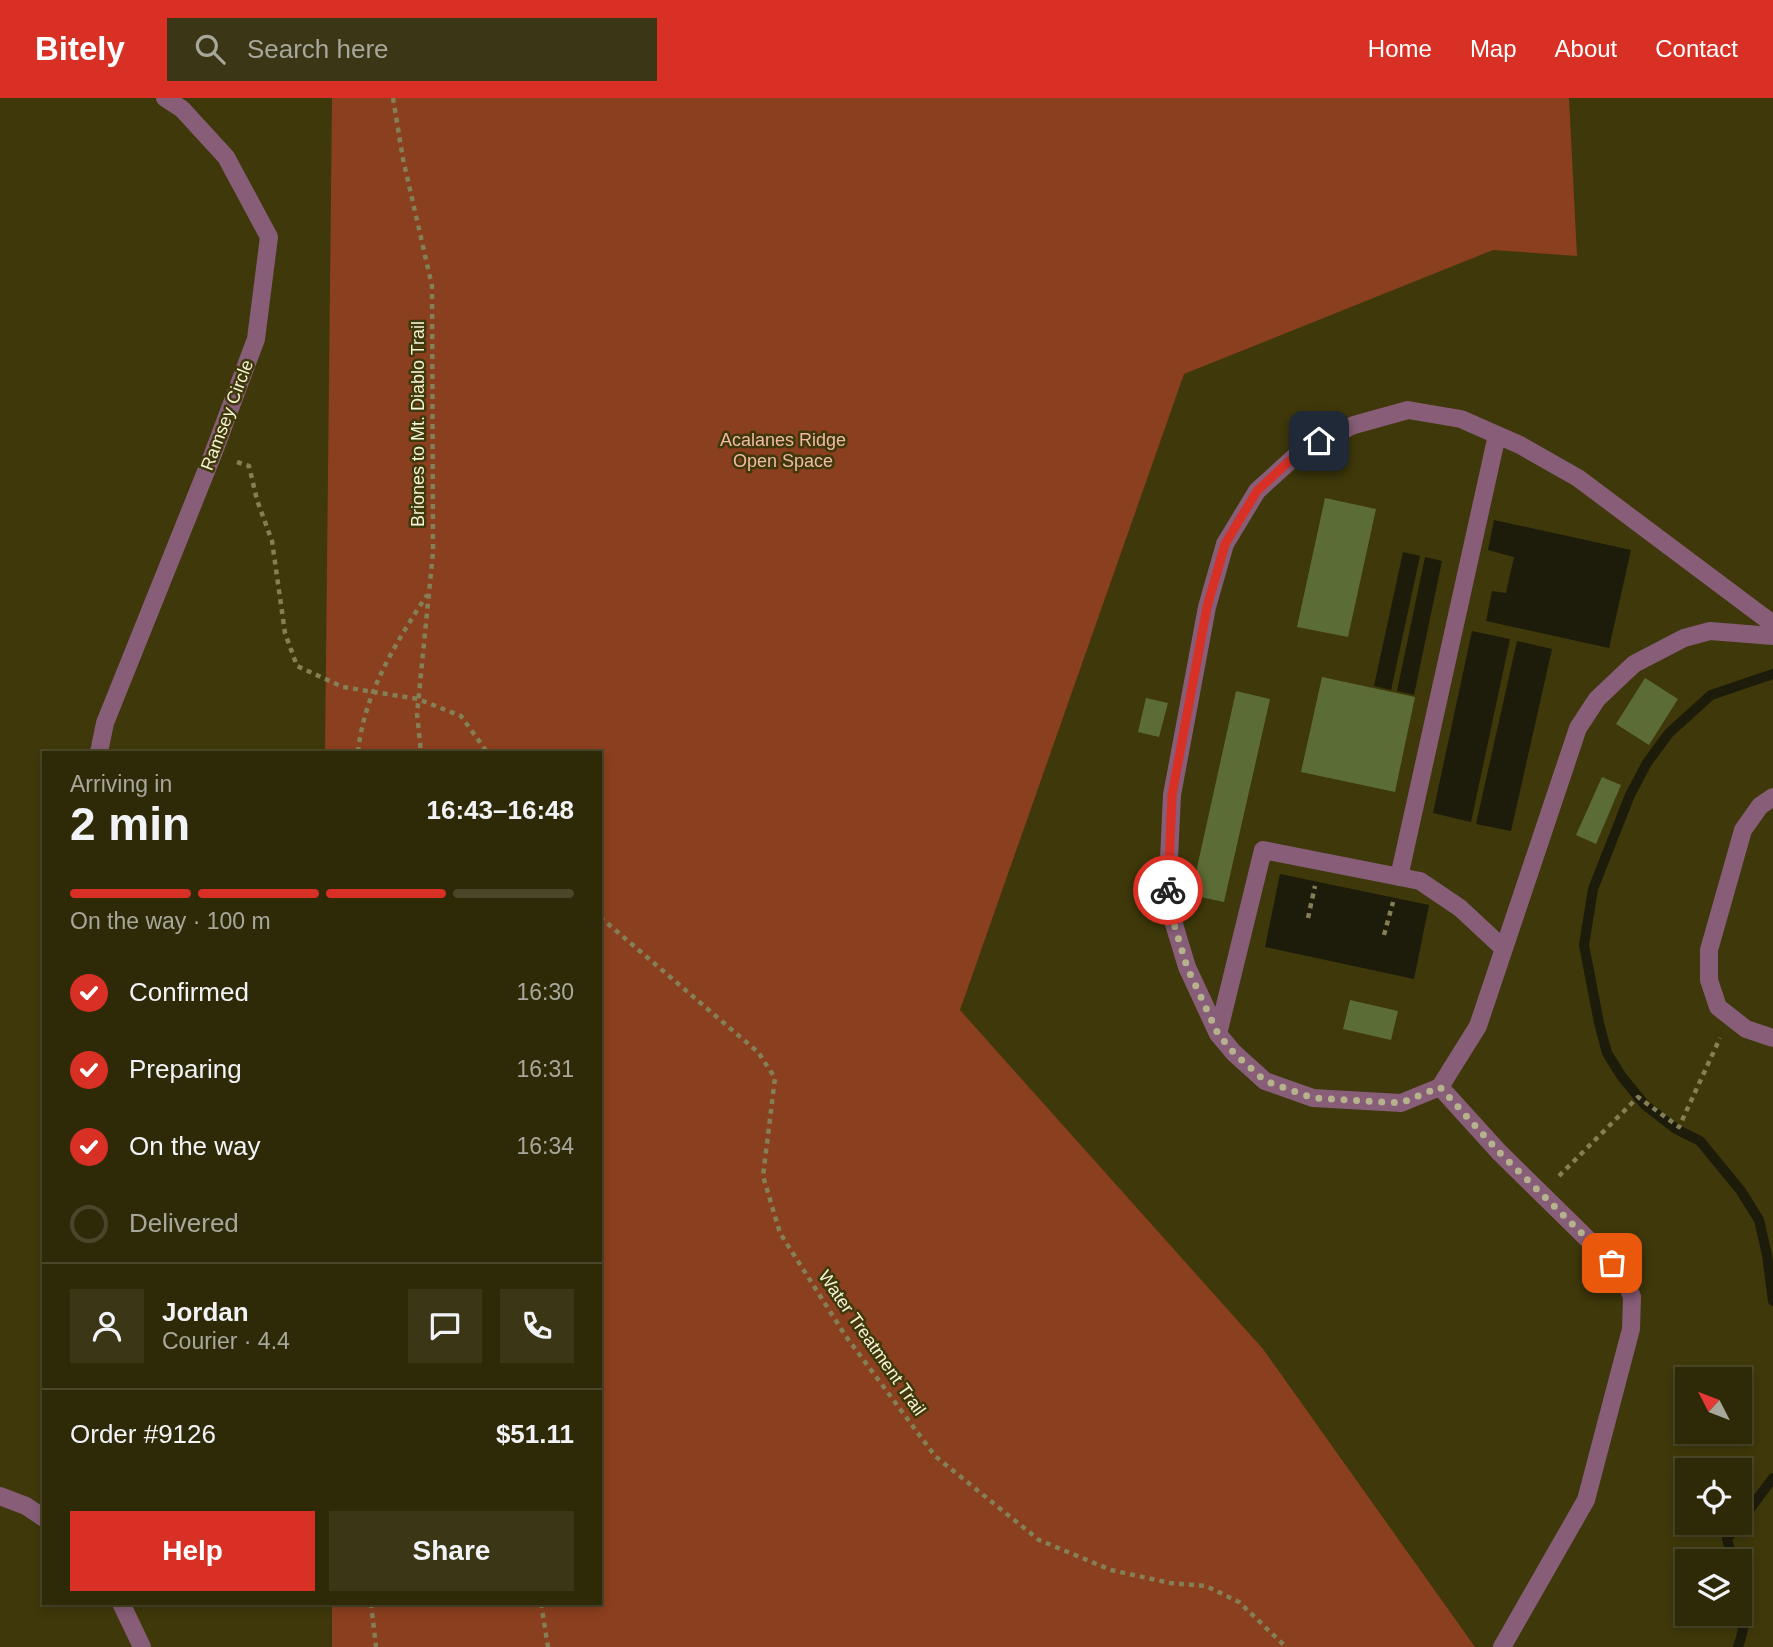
<!DOCTYPE html>
<html lang="en">
<head>
<meta charset="utf-8">
<style>
	:root { --surface:#2e2a08; --page:#3a3616; --text:#f1f3f6; --muted:#a7a79c; --line:#494629; --accent:#d93025 }
	body { margin:0; font-family:Helvetica,sans-serif; background:var(--page); color:var(--text); height:100vh; display:flex; flex-direction:column; font-size:26px; white-space:nowrap }
	* { box-sizing:border-box; margin:0 }
	p { font-size:23px; color:var(--muted) }
	.icon { flex:none; width:38px; height:38px; fill:none; stroke:currentColor; stroke-width:2; stroke-linecap:round; stroke-linejoin:round }
	.map { position:relative; flex:1; overflow:hidden }
	.side { position:absolute; left:42px; top:653px; width:560px; height:854px; display:flex; flex-direction:column; background:var(--surface); border-radius:0px; box-shadow:0 4px 10px #0003,0 0 0 2px var(--line) }
	.side>* { flex:none }
	.needle { width:46px; rotate:312deg }
	.tools { position:absolute; left:1675px; top:1269px; display:grid; gap:14px }
	.tools a { display:grid; place-items:center; width:77px; height:77px; border-radius:0px; background:var(--surface); box-shadow:0 4px 10px #0003,0 0 0 2px var(--line); font-size:35px }
	.pin { position:absolute; display:grid; place-items:center; width:60px; height:60px; color:#fff; margin:-30px; border-radius:14px; box-shadow:0 4px 10px #0006 }
	.courier { position:absolute; display:grid; place-items:center; width:70px; height:70px; margin:-35px; border:5px solid #d93025; border-radius:50%; background:#fff; color:#222; box-shadow:0 2px 9px #0007 }
	.overview em { font-style:normal; font-weight:700 }
	.overview div { display:flex; flex-direction:column-reverse }
	.overview { display:flex; align-items:center; justify-content:space-between; height:119px; padding:0 28px }
	h1 { font-size:46px; font-weight:700; line-height:52px }
	.bar { display:grid; grid-template-columns:repeat(4,1fr); gap:10px 7px; align-content:center; height:84px; padding:0 28px }
	.bar i { height:9px; border-radius:5px; background:var(--line) }
	.bar .current { background:var(--accent) }
	.bar p { grid-column:span 4 }
	.line { display:flex; align-items:center; gap:18px; padding:0 28px; border-top:2px solid var(--line) }
	.line div { flex:1 }
	.round { display:grid; place-items:center; flex:none; width:74px; height:74px; border-radius:0px; background:var(--page) }
	ol { padding:0 28px; list-style:none }
	li { display:flex; align-items:center; gap:21px; height:77px }
	li p { margin-inline-start:auto }
	li .icon { padding:7px; border-radius:50%; background:var(--accent); color:#fff; stroke-width:4 }
	li:last-child { color:var(--muted) }
	li i { width:38px; height:38px; border:4px solid var(--line); border-radius:50% }
	.action { display:flex; gap:14px; margin-top:auto; padding:14px 28px }
	.action a { flex:1; height:80px; border-radius:0px; background:var(--accent); color:#fff; font-size:28px; font-weight:700; line-height:80px; text-align:center }
	.action a+a { background:var(--page); color:var(--text) }
	header { display:flex; align-items:center; gap:42px; box-sizing:border-box; height:98px; padding:0 35px; background:var(--accent); color:#fff }
	header strong { font-size:33px }
	nav { display:flex; gap:38px; margin-inline-start:auto; font-size:24px }
	.search { width:490px; height:63px; background:var(--page); display:flex; align-items:center; gap:18px; box-sizing:border-box; padding:0 24px; border-radius:0px; color:var(--muted); font-size:26px }
	.map>svg:first-child { display:block }
	.green { fill:#8a3f1e }
	.water { fill:#1d1b0a }
	.lines { fill:none; stroke-linecap:round; stroke-linejoin:round }
	.stream { stroke:#1d1b0a; stroke-width:10 }
	.building { fill:#5c6c37 }
	.path { stroke:#847f57; stroke-width:4.5; stroke-dasharray:5 5; stroke-linecap:butt }
	.minor { stroke:#875d77; stroke-width:18 }
	.done { stroke:#b5b28e; stroke-width:7; stroke-dasharray:0 12.6 }
	.route { stroke:#d93025; stroke-width:9 }
	.labels { text-anchor:middle; stroke-width:5; stroke-linejoin:round; paint-order:stroke }
	.street-label { font-size:18px; fill:#f5f3d5; stroke:#3e380a }
	.park-label { font-size:18px; fill:#f1baa5; stroke:#3e380a }
</style>
</head>
<body>
<header>
<strong>Bitely</strong>
<div class="search"><svg class="icon" aria-label="search" viewBox="0 0 24 24"><circle cx="10" cy="10" r="6"/><path d="M15 15l6 6"/></svg>Search here</div>
<nav><a>Home</a><a>Map</a><a>About</a><a>Contact</a></nav>
</header>
<div class="map">
<svg width="1773" height="1549" viewBox="0 0 1773 1549">
	<rect width="100%" height="100%" fill="#3e380a"/>
	<path class="green" d="M332,0H1569L1577,158L1493,152L1184,276L960,912L1263,1251L1475,1549H332V1505H600V654H325Z"/>
	<path class="water" d="M1494,422L1631,452L1609,550L1486,523L1492,493L1506,495L1514,459L1488,452Z
		M1403,454L1420,458L1391,592L1374,588Z
		M1425,459L1442,463L1414,597L1397,593Z
		M1472,533L1510,541L1471,724L1433,715Z
		M1517,543L1552,551L1511,733L1476,726Z
		M1280,776L1429,807L1414,881L1265,849Z"/>
	<g class="lines">
		<path class="stream" d="M1773,576L1711,597L1669,635L1647,665L1630,697L1593,791L1584,847L1599,925L1607,955L1622,979L1645,1007L1676,1031L1700,1043L1741,1093L1759,1122L1767,1157L1773,1203
			M1740,1424L1773,1380
			M1733,1463L1727,1441L1739,1424
			M1738,1549C1746,1527 1747,1506 1740,1484"/>
	</g>
	<path class="building" d="M1325,400L1376,411L1348,539L1297,529Z
		M1322,579L1415,599L1395,694L1301,674Z
		M1645,580L1678,601L1649,647L1616,626Z
		M1236,593L1270,601L1224,804L1191,797Z
		M1146,600L1168,605L1159,639L1138,634Z
		M1602,679L1621,687L1596,746L1576,737Z
		M1350,902L1398,913L1391,942L1343,931Z"/>
	<g class="lines">
		<path class="path" d="M393,0L403,61L432,188L433,454L417,616L421,654
			M237,364L249,368L257,402L272,443L285,535L297,568L343,589L418,601L461,618L487,654
			M358,654C364,596 395,546 427,497
			M600,819L758,954L775,980L763,1078L780,1135L845,1237L935,1358L1039,1442L1111,1472L1170,1485L1206,1488L1239,1504L1286,1549
			M1308,820L1315,788
			M1384,837L1393,804
			M1559,1078L1638,999L1679,1029L1720,940
			M371,1505L376,1549
			M541,1505L548,1549"/>
		<path class="minor" d="M1773,526L1578,380L1520,347L1461,321L1408,312L1354,327L1302,352L1257,393L1225,446L1207,509L1172,697L1167,803L1187,869L1218,936L1234,955L1265,983L1313,1000L1401,1005L1440,989L1478,928L1578,630L1597,601L1634,566L1684,540L1710,533L1773,538
			M99,654L105,625L213,356L256,241L269,139L226,59L182,11L165,0
			M1773,699L1760,708L1743,732L1709,852V882L1718,909L1746,931L1773,940
			M1399,779L1497,337
			M1218,936L1263,752L1420,783L1460,810L1503,850
			M1440,989L1499,1054L1612,1165L1625,1181L1632,1199L1631,1231L1586,1402L1502,1549
			M0,1398L26,1408L44,1420
			M121,1505L142,1549"/>
	</g>
	<g class="lines">
		<path class="done" d="M1168,792L1167,803L1187,869L1218,936L1234,955L1265,983L1313,1000L1401,1005L1440,989L1499,1054L1612,1165"/>
		<path class="route" d="M1168,792L1172,697L1207,509L1225,446L1257,393L1301,352L1319,343"/>
	</g>
	<g class="labels">
		<g class="street-label">
			<text transform="translate(227 317) rotate(-69)" y="6">Ramsey Circle</text>
			<text transform="translate(418 326) rotate(-90)" y="6">Briones to Mt. Diablo Trail</text>
			<text transform="translate(872 1245) rotate(55)" y="6">Water Treatment Trail</text>
		</g>
		<g class="park-label">
			<text x="783" y="348">Acalanes Ridge<tspan x="783" dy="21">Open Space</tspan></text>
		</g>
	</g>
</svg>
<div class="tools">
<a><svg class="needle" viewBox="-14 -14 28 28"><path d="M0-13l5 13h-10z" fill="#e53935"/><path d="M0 13l5-13h-10z" fill="#a7a79c"/></svg></a>
<a><svg class="icon" aria-label="locate" viewBox="0 0 24 24"><circle cx="12" cy="12" r="6"/><path d="M12 2v4M12 18v4M2 12h4M18 12h4"/></svg></a>
<a><svg class="icon" aria-label="layers" viewBox="0 0 24 24"><path d="M12 4l9 5-9 5-9-5zM3 14l9 5 9-5"/></svg></a>
</div>
<div class="pin" style="left:1612px;top:1165px;background:#ea580c"><svg class="icon" aria-label="bag" viewBox="0 0 24 24"><path d="M5 8h14l-1 12H6zM9 8a3 3 0 0 1 6 0"/></svg></div>
<div class="pin" style="left:1319px;top:343px;background:#1f2937"><svg class="icon" aria-label="home" viewBox="0 0 24 24"><path d="M3 11l9-7 9 7M6 9v11h12V9"/></svg></div>
<div class="courier" style="left:1168px;top:792px"><svg class="icon" aria-label="bike" viewBox="0 0 24 24"><circle cx="6" cy="16" r="4"/><circle cx="18" cy="16" r="4"/><path d="M6 16l4-8h5l3 8M10 8l3 8H6M13 5h3"/></svg></div>
<section class="side">
<div class="overview"><div><h1>2 min</h1><p>Arriving in</p></div><em>16:43–16:48</em></div>
<div class="bar"><i class="current"></i><i class="current"></i><i class="current"></i><i></i><p>On the way · 100 m</p></div>
<ol>
<li><svg class="icon" aria-label="check" viewBox="0 0 24 24"><path d="M5 12l5 5 9-10"/></svg>Confirmed<p>16:30</p></li>
<li><svg class="icon" aria-label="check" viewBox="0 0 24 24"><path d="M5 12l5 5 9-10"/></svg>Preparing<p>16:31</p></li>
<li><svg class="icon" aria-label="check" viewBox="0 0 24 24"><path d="M5 12l5 5 9-10"/></svg>On the way<p>16:34</p></li>
<li><i></i>Delivered</li>
</ol>
<div class="line" style="height:126px"><a class="round"><svg class="icon" aria-label="person" viewBox="0 0 24 24"><circle cx="12" cy="8" r="4"/><path d="M4 21q1-7 8-7t8 7"/></svg></a><div><b>Jordan</b><p>Courier · 4.4</p></div><a class="round"><svg class="icon" aria-label="chat" viewBox="0 0 24 24"><path d="M4 5h16v11H9l-5 4z"/></svg></a><a class="round"><svg class="icon" aria-label="phone" viewBox="0 0 24 24"><path d="M5 4h4l2 5-3 2q2 4 5 5l2-3 5 2v4C11 20 4 13 5 4z"/></svg></a></div>
<div class="line" style="height:91px"><div>Order #9126</div><b>$51.11</b></div>
<div class="action"><a>Help</a><a>Share</a></div>
</section>
</div>
</body>
</html>
